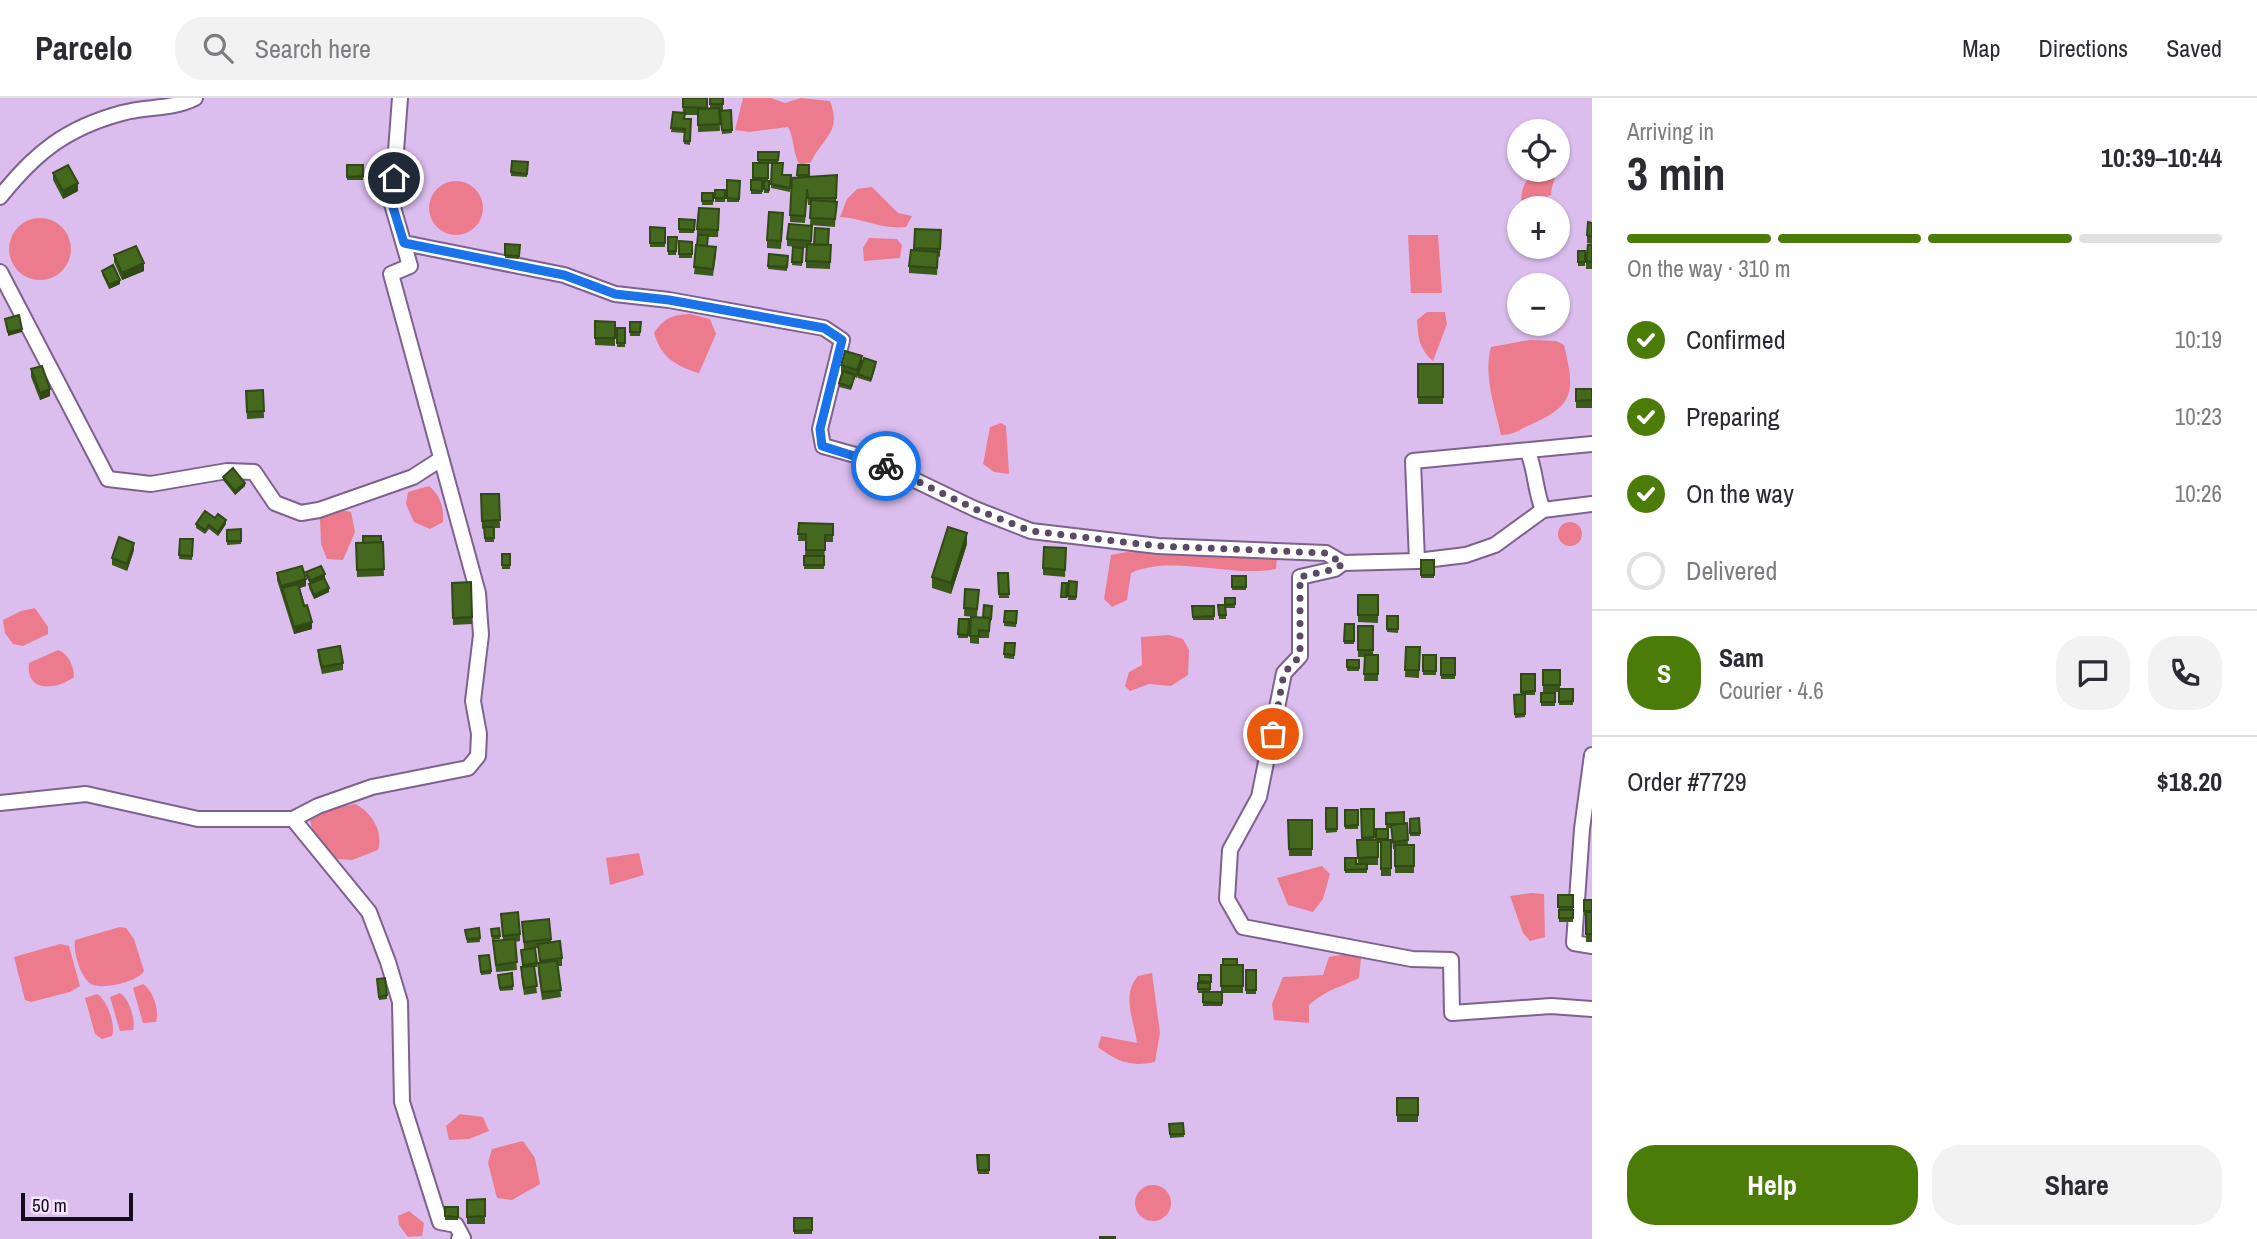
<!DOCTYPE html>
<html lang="en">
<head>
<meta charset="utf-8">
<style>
	:root { --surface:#fff; --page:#f2f2f3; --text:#2b2b33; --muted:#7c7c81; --line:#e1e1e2; --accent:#4c7c08 }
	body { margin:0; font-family:"Archivo Narrow",sans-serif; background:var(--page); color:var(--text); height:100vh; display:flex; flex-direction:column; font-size:26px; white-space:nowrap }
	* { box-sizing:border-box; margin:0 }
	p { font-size:23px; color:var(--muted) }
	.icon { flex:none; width:38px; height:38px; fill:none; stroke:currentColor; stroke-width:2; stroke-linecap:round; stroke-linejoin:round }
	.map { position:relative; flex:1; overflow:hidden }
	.details { display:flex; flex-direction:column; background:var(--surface); width:665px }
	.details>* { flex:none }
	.buttons { position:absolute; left:1507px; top:21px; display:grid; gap:14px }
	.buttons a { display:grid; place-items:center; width:63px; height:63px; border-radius:50%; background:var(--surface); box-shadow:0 2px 5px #0004; font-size:35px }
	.scale { position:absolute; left:21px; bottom:18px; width:112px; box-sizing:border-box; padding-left:7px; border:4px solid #160b1c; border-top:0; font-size:19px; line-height:24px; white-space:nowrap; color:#160b1c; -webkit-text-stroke:5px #f4e5fe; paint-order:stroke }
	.pin { position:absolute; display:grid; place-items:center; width:60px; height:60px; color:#fff; margin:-30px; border:4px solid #fff; border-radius:50%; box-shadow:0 2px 7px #0007 }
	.courier { position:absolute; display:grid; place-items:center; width:70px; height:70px; margin:-35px; border:5px solid #1a73e8; border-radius:50%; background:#fff; color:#222; box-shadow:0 2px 9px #0007 }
	.headline em { font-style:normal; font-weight:800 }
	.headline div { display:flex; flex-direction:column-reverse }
	.headline { display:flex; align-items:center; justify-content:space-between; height:119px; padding:0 35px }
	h1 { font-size:46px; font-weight:800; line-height:52px }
	.bar { display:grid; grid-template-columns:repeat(4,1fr); gap:10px 7px; align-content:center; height:84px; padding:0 35px }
	.bar i { height:9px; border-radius:5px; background:var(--line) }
	.bar .on { background:var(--accent) }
	.bar p { grid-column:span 4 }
	.line { display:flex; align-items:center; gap:18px; padding:0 35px; border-top:2px solid var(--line) }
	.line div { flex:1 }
	.round { display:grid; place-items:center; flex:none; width:74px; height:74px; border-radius:28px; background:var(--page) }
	ol { padding:0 35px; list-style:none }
	li { display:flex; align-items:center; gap:21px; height:77px }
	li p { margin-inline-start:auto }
	li .icon { padding:7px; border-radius:50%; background:var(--accent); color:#fff; stroke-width:4 }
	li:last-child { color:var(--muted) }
	li i { width:38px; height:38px; border:4px solid var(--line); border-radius:50% }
	.button { display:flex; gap:14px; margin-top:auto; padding:14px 35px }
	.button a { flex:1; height:80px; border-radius:28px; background:var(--accent); color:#fff; font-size:28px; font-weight:800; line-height:80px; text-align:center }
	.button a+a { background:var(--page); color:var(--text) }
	header { display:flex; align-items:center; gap:42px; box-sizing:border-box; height:98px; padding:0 35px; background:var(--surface); border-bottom:2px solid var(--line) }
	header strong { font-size:33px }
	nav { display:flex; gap:38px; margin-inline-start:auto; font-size:24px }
	.search { width:490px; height:63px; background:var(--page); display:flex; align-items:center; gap:18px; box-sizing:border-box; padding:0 24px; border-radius:28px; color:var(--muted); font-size:26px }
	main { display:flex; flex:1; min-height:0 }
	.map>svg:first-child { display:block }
	.water { fill:#ec7c8d }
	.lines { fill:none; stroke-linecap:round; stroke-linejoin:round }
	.minor-casing { stroke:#7d628e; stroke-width:18 }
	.minor { stroke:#fff; stroke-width:14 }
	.wall { fill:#3a591a }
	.shaded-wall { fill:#304915 }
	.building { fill:#44681e; stroke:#304915; stroke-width:2 }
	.done { stroke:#5b4a66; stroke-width:7; stroke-dasharray:0 12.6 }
	.route { stroke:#1a73e8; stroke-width:9 }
</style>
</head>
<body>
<header>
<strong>Parcelo</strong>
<div class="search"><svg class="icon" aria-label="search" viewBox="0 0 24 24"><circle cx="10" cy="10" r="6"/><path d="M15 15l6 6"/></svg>Search here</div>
<nav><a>Map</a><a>Directions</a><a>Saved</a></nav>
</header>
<main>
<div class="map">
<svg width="1592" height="1141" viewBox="0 0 1592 1141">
	<rect width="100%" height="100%" fill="#dbbeee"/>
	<path class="water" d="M743,0H771L785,5L801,0L830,3C842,34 823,39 811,64L800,67C792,54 795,42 788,29L749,34L735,32Z
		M1558,65L1560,66C1556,77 1552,85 1551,97L1522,109C1518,83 1532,72 1558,72Z
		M429 110a27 27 0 1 1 54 0a27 27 0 1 1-54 0Z
		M872,89L898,115L912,118L906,129C882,132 863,120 840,119L847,101L857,91Z
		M9 151a31 31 0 1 1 62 0a31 31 0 1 1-62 0Z
		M1408,137H1438L1442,195H1411Z
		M869,140L897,141L902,147L900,160L864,163L863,150Z
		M1427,214H1445L1447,226L1433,263C1419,251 1418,239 1417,222Z
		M690,216L710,221L716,236L699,275C675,268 661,259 654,235C664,220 672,217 690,216Z
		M1529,242L1556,243L1564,247C1575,292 1575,307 1532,326C1520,331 1515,337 1501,337C1495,309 1483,277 1491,249Z
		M1001,325L1006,328L1009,376L994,374L983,366L990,329Z
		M429,388C440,397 444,409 443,424L430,431L414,424L406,406L408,394Z
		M341,412L351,414L355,434L343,462L327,461L321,446L320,420L328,414Z
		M1558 436a12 12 0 1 1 24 0a12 12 0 1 1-24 0Z
		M1127,454L1262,458L1277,460L1276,471C1232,480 1170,456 1131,475L1127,502L1112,509L1104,501L1111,457Z
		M35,510L48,529V536L23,548L13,546L5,535L3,522L21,513Z
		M1169,537L1183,541L1189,552L1188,577L1171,588L1149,586L1130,593L1125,588L1129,574L1142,567L1141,539Z
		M58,552C68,555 74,568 74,579C57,592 25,595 29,565Z
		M355,706C371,714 384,733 378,752L352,762L338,761C322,751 311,738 310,719L332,710Z
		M639,755L644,777L610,787L606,760Z
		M1322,768L1330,776L1323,801L1313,814L1288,807L1277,780Z
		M1531,795L1544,796L1545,839L1530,843L1523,835L1510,798Z
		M120,829L126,830L134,841L144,873C138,884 104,891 93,887C81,882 73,854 75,842Z
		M60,846L69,848L80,888L70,894L31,904L25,902L14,859Z
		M1346,856L1361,860L1359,880C1337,891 1329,890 1309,907V925L1274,922L1272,906L1283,879L1323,877L1329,859Z
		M1152,875L1160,935L1155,964C1130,969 1118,964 1098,949L1101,938L1137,945C1134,922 1121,897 1138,878Z
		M143,886C153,892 160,913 156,924L143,925L133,890Z
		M120,895C129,900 136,922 133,932L120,933L110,899Z
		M97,896C107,901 116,927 112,938L102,941L95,936L85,900Z
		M460,1016L483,1019L489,1033L469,1041L449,1042L446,1028Z
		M523,1043L535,1060L540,1086L512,1102L497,1100L488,1065L492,1051Z
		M1135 1105a18 18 0 1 1 36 0a18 18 0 1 1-36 0Z
		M409,1113L424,1125L422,1138L408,1139L399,1127L398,1118Z"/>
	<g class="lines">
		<g class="minor-casing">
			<path id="minor" d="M0,99C35,55 66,30 122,15C147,8 171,12 195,0
				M404,145L564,177L615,196L669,202L824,230L842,242L820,331L823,348L873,362L975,411L1031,433L1158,448L1326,455L1343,465L1417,463L1466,457L1495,447L1543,412L1592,406
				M0,174L108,381L151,386L227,373L254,374L275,405L301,415L319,412L413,379L441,361
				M1528,354C1536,374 1535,393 1543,412
				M1417,463L1413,363L1592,346
				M1343,465L1335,471L1300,479V558L1284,575L1259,699L1230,752L1227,801L1243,829L1412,861L1451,862L1452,915L1551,908L1592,911
				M1592,657L1582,731L1574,845L1592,848
				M0,705L86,696L198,721H293L318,708L372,689L468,670L478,658L479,636L473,603L481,537L478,495L391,176L410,168L392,106L400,0
				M293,721L369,814L388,864L400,904L402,1004L440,1124L456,1127L463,1140L459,1141"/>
		</g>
		<use href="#minor" class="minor"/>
	</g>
	<path class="wall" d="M682,0H707V11H710V0H723V12H731L732,35L722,36L720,13H719L720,33L698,34V17H685L684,21L691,25L690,47L684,46V35L671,34L673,14L683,15Z
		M758,54H779L778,65L782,77H791L790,94L771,90L772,66H768V83H769V95H764V84H762V96H751V82H753V65H758Z
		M375,64H391V76L389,77V96H379V77H375Z
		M528,64L527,79L511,78V74Z
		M347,67H363V82H347Z
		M798,67H809V79L837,77L835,129L810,127L811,107H808L807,99L805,125L790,124V117L797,80Z
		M53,75L78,93L63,101L53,82Z
		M727,82L740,83L739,104H727Z
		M715,92H725V104H715Z
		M702,95H713V107H702Z
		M719,119L718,139H708V148L716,157L713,178L694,176L697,147V131Z
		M679,121L695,122L694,135H679Z
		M783,122L781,151L767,150V142Z
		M1592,125V146L1587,145V137Z
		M812,128L811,147H831L830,171L806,170V150L787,148V141Z
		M650,129L665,130V149H650Z
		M915,131L941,132L940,159L938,158L937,177L909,175V168L914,152Z
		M668,139H677L676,157H668Z
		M679,143L692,144V160H679Z
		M520,147L519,161L505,160V157Z
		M1592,147V171H1586V163Z
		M793,149L803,150L802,168L792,167Z
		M1578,153H1585V168H1578Z
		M769,156L788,158L787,173L768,171Z
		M114,157L144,173L122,182L114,164Z
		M102,173L120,186L109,191L102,176Z
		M595,223L615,224V248L595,247Z
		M630,224H641L640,238H630Z
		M617,230H625V249H617Z
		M862,265L876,268L871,284L858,280V277L857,280L855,279L851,292L839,289V285L842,275L841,274V267Z
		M1418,266H1443V306H1418Z
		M31,271L50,298L40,302L31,279Z
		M1576,291H1592V310H1576Z
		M263,292L264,320L247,321L246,293Z
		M223,379L245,388L235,397L223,382Z
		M481,396H499L500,430H494V444H485L484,430L482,431Z
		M215,420L226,426L218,438L209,431L205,436L196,430V426Z
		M799,425L833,426V444H825L824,471H804L806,443H798Z
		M241,431V446L227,447V432Z
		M180,441H193L192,462L179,461Z
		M383,444L384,478L357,479L356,445Z
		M967,446L951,496L932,490V479Z
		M1066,450L1065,479L1043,477V470Z
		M134,452L127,473L112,467V460Z
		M502,456H510V471H502Z
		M1421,462H1434V480H1421Z
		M306,474L325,480L329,494L314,501L309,490V486H310L306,478Z
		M277,475L306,488L300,490L312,531L294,536L277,482Z
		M998,475H1008L1009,500H999Z
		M1232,478H1246V492H1232Z
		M1069,483L1077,484L1076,502H1068Z
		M471,484L472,526L453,527L452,485Z
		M965,491L979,492L977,519L964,518Z
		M1358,497H1378V525L1358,524Z
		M1235,500V510H1226V521H1219L1218,507H1225Z
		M992,508L991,524H990L989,540H979V546L970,545V538Z
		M1192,508H1214V522H1193Z
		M1005,513H1017L1016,529L1004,528Z
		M1387,518H1398V535L1387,534Z
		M959,521H969L968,540H958Z
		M1345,526H1354V546H1344Z
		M1358,528H1373V557H1378V583H1364L1365,559H1358Z
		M1005,545H1015L1014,561L1004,560Z
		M1406,549H1420L1419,580L1405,579Z
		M318,552L343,565V572L322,576L318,559Z
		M1423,557H1436V577H1423Z
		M1441,560H1455V581H1441Z
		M1347,562H1359V573H1347Z
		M1543,572H1560V591H1573V607H1559V594H1543Z
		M1521,576H1535V597H1525V619L1515,620L1514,597L1521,596Z
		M1541,595H1555V608H1541Z
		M1326,710H1337V734L1326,735Z
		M1361,711H1374V742H1376V731L1388,742H1391V778H1381V745H1378V767H1367V775H1345V760L1358,766L1357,742H1362Z
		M1345,712H1358V731H1345Z
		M1386,715L1404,726L1407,725L1408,747H1414V775H1395V751H1393L1391,730H1386Z
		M1419,720L1420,738H1410V721Z
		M1288,722H1312V758H1289Z
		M1558,797H1573V824H1559Z
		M1584,802H1592V844H1586V817H1584Z
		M501,816L520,836V843L515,844L517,872L496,874L493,843L503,842Z
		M522,824L551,841V844L562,860V868H558L561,899L542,902L538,873V865H540L538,850L524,851Z
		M479,830L480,844L467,845L465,832Z
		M499,830L500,841L492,842L491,831Z
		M521,855L537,865V869H534L537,895L524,897L521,876V869H523Z
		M479,862L491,873V876L481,877Z
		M1221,867H1243V895H1222V908H1203V895H1198L1199,877H1211L1210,894H1221Z
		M1246,872H1256V896H1246Z
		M498,881L513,888V892L500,893Z
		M377,884L387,897V901L379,902Z
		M1397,1000H1418V1024H1397Z
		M1169,1026L1184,1036V1039L1170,1040Z
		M977,1057H989V1076H978Z
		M485,1101V1126H467V1102Z
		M445,1109H458V1122H445Z
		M794,1120H812V1136H794Z"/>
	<path class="shaded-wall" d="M78,85V93L63,101V93Z
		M144,165V173L122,182V175Z
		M120,182V186L109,191V187Z
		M22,231V234L8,238V234Z
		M862,258V265L857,280V272Z
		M50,291V298L40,302V295Z
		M245,385V388L235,397V393Z
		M226,422V426L218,438V434Z
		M967,435V446L951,496V485Z
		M134,445V452L127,473V466Z
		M325,476V480L310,486V483Z
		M306,481V488L283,495L282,490V495H281V488Z
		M329,490V494L314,501V497Z
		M312,524V531L294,536V529Z"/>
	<path class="building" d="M683,0H707V10L683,9Z
		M710,0H723V6H710Z
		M719,10L720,26L698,27V11Z
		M731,12L732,32H722L720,13Z
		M673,14L685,15L684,21H691L690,43H684L685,31L671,30Z
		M758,54H779L778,62H758Z
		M512,63L528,64L527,76L511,74Z
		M375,64H391V73L375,74Z
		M753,65H768V80H753Z
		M772,65H783L782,77H791L790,90L771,86Z
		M68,67L78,85L63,93L53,75Z
		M347,67H363V78L347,79Z
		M798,67H809V77H797Z
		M379,75H389V93H379Z
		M837,77L836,100H808L807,91L805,118L790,117L792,80Z
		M727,82L740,83L739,101L727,100Z
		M751,82H762V93L751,92Z
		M764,83H769V92L764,91Z
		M715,92H725V100H715Z
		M702,95H713V103H702Z
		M811,102L837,104L835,121L810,120Z
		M699,110L719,111L718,132L697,131Z
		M769,114L783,115L781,143L767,142Z
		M679,121L695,122L694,132L679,131Z
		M1588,124L1592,125V139L1587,137Z
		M789,126L812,128L811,143L787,141Z
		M650,129L665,130V145H650Z
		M815,130L829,131L828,147H814Z
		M915,131L941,132L940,151L914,150Z
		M698,137H708L707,148L697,147Z
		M668,139H677L676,153H668Z
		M679,143L692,144V156H679Z
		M505,146L520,147L519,158L505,157Z
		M807,146L831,147L830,164L806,163Z
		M696,147L716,149L713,171L694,169Z
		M1588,147H1592V164L1586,163Z
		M136,148L144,165L122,175L114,157Z
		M793,149L803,150L802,164H792Z
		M911,152L938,154L937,170L909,168Z
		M1578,153H1585V164H1578Z
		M769,156L788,158L787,169L768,168Z
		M113,167L120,182L109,187L102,173Z
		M19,217L22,231L8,234L5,221Z
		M595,223L615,224V240H595Z
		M630,224H641L640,234H630Z
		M617,230H625V245H617Z
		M845,253L862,258L857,272L841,267Z
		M864,260L876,264L871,281L858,276Z
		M1418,266H1443V299H1418Z
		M42,268L50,291L40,295L31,271Z
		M843,273L855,277L851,289L839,285Z
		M1576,291H1592V302L1576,303Z
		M263,292L264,313L247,314L246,293Z
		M233,370L245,385L235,393L223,379Z
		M481,396H499L500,422L482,423Z
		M205,413L215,420L218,416L226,422L218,434L209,427L205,432L196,426Z
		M799,425L833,426V437H825V452H806V436H798Z
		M484,429H494V440H485Z
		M948,429L967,435L951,485L932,479Z
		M241,431V443H227V432Z
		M363,438H381V444L363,445Z
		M119,439L134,445L127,466L112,460Z
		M180,441H193L192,458L179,457Z
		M383,444L384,471L357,472L356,445Z
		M1044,449L1066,450L1065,472L1043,470Z
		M502,456H510V467H502Z
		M804,458H824V467H804Z
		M1421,462H1434V477H1421Z
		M302,468L306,481L281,488L277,475Z
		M321,468L325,476L310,483L306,474Z
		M998,475H1008L1009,496H999Z
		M1232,478H1246V489H1232Z
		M324,480L329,490L314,497L309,486Z
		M1069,483L1077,484L1076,499L1068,498Z
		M471,484L472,519L453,520L452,485Z
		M1062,485H1067L1066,499H1061Z
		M298,486L304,508L307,507L312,524L294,529L282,490Z
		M965,491L979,492L977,511L964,510Z
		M1358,497H1378V517H1358Z
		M1225,500H1235V506L1225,507Z
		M984,507L992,508L991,521L983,519Z
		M1218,507H1225L1226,517H1219Z
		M1192,508H1214V518L1193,519Z
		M1005,513H1017L1016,525L1004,524Z
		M1387,518H1398V531H1387Z
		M971,519L990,520L989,533L979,532V538H970Z
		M959,521H969L968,537L958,536Z
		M1345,526H1354V543H1344Z
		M1358,528H1373V552H1358Z
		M1005,545H1015L1014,557L1004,556Z
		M340,548L343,565L322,569L318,552Z
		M1406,549H1420L1419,572H1405Z
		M1365,557H1378V576H1364Z
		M1423,557H1436V573H1423Z
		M1441,560H1455V577H1441Z
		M1347,562H1359V570L1347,569Z
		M1543,572H1560V587H1543Z
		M1521,576H1535V593L1521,594Z
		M1559,591H1573V603L1559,604Z
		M1541,595H1555V604H1541Z
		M1525,596V616H1515L1514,597Z
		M1326,710H1337V731H1326Z
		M1361,711H1374V739L1362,740Z
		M1345,712H1358V727L1345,728Z
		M1404,714V726H1386V715Z
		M1419,720L1420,735H1410V721Z
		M1288,722H1312V751H1289Z
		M1407,725L1408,742L1393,744L1391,727Z
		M1376,731H1388V741H1376Z
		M1357,742H1378V759L1358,760Z
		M1381,742H1391V770L1381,771Z
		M1395,747H1414V768H1395Z
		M1345,760H1356V766H1367V771L1345,772Z
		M1558,797H1573V809H1558Z
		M1584,802H1592V813H1584Z
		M1559,812H1573V820H1559Z
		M518,814L520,836L503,838L501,816Z
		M1586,814H1592V836H1586Z
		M549,821L551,841L524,844L522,824Z
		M479,830L480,840L467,841L465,832Z
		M499,830L500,838H492L491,831Z
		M515,841L517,864L496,867L493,843Z
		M560,843L562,860L540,863L538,846Z
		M535,850L537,865L523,867L521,852Z
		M489,857L491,873L481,874L479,858Z
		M1223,861H1237V867H1223Z
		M557,863L561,892L542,894L538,865Z
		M1221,867H1243V888H1221Z
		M534,868L537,888L524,890L521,869Z
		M1246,872H1256V892H1246Z
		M512,875L513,888L500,890L498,877Z
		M1199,877H1211V884L1199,883Z
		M385,880L387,897L379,899L377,881Z
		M1198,885H1210V891H1198Z
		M1203,894H1222V905L1203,904Z
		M1397,1000H1418V1017H1397Z
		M1183,1025L1184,1036H1170L1169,1026Z
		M977,1057H989V1072H978Z
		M485,1101V1118L467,1119V1102Z
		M445,1109H458V1119L445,1118Z
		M794,1120H812V1132L794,1133Z
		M1100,1139H1115V1141H1100Z"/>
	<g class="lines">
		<path class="done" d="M886,368L975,411L1031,433L1158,448L1326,455L1343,466L1335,471L1300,479V558L1284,575L1273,636"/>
		<path class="route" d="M394,80L392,106L404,145L564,177L615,196L669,202L824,230L842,242L820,331L822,348L886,368"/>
	</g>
</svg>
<div class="buttons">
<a><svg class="icon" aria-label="locate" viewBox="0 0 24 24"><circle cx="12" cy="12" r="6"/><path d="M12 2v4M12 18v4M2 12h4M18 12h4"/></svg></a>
<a>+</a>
<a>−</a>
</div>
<div class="scale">50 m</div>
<div class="pin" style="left:1273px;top:636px;background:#ea580c"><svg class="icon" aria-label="bag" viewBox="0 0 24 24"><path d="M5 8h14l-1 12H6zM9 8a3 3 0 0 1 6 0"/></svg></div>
<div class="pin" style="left:394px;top:80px;background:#1f2937"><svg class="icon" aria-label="home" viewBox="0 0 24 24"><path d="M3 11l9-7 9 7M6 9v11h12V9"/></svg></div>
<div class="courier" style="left:886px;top:368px"><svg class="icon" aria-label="bike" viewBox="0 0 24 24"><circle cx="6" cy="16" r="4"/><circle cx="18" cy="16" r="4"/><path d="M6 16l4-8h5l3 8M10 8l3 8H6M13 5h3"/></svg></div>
</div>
<section class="details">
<div class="headline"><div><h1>3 min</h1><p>Arriving in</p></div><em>10:39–10:44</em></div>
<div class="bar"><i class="on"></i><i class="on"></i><i class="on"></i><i></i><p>On the way · 310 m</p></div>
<ol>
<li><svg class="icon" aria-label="check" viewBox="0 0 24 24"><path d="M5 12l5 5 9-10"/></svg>Confirmed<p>10:19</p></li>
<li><svg class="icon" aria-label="check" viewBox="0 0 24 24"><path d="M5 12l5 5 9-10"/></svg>Preparing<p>10:23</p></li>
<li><svg class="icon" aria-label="check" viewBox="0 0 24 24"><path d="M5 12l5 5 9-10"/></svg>On the way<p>10:26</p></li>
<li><i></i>Delivered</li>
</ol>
<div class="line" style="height:126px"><b class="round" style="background:var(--accent);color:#fff">S</b><div><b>Sam</b><p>Courier · 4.6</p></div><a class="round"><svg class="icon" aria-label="chat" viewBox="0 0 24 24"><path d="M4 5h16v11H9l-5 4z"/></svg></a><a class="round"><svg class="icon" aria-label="phone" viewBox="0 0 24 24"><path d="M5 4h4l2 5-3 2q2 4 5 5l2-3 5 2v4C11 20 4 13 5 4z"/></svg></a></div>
<div class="line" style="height:91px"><div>Order #7729</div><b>$18.20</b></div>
<div class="button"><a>Help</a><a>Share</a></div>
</section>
</main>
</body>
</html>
